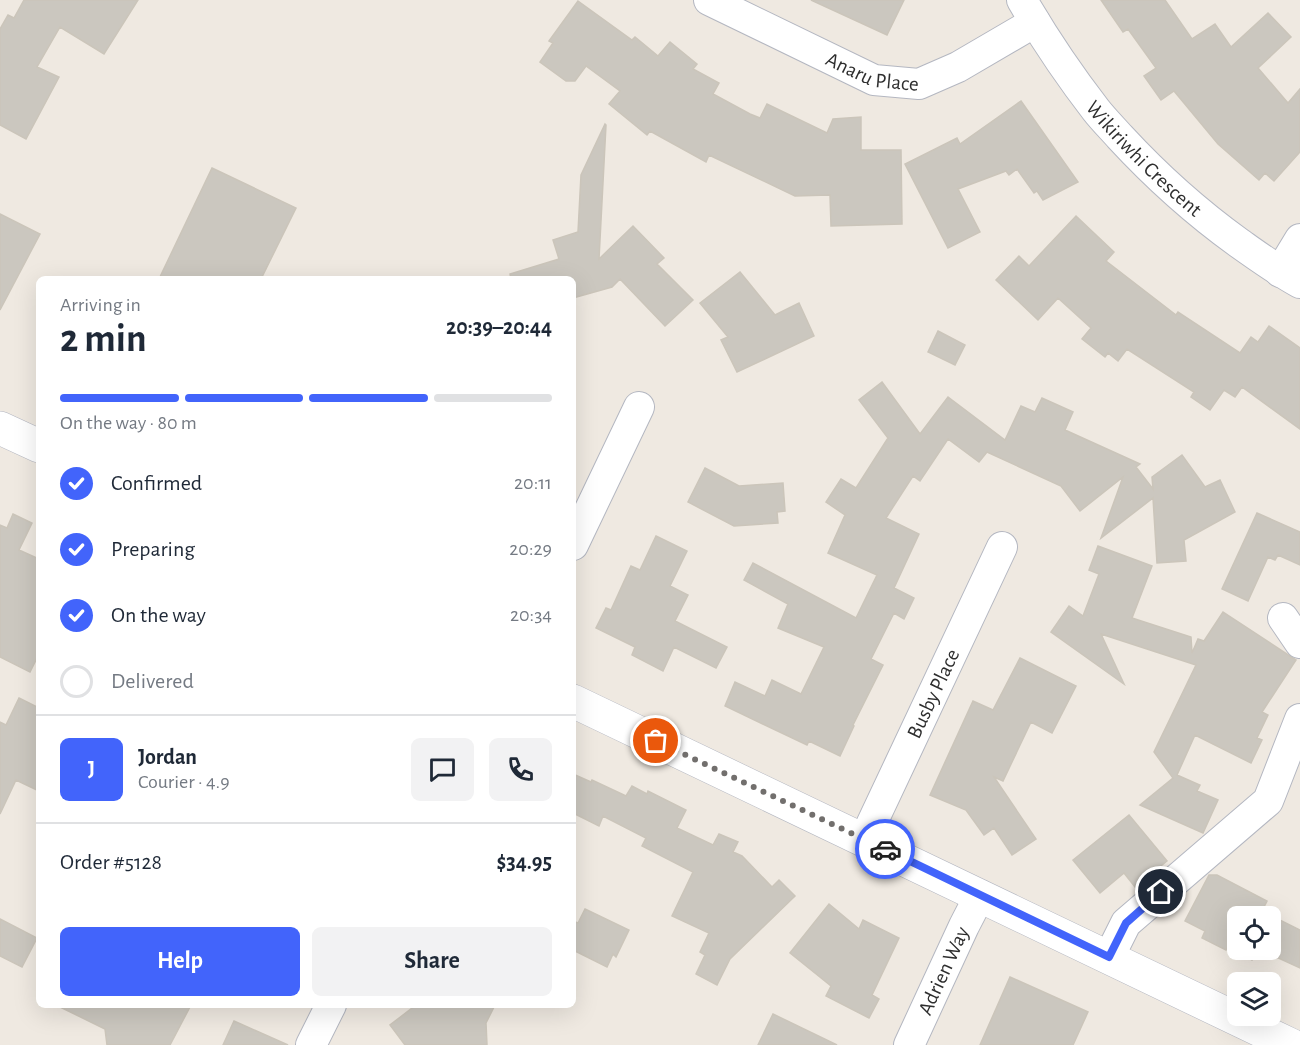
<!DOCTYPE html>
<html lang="en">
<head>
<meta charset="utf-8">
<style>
	:root { --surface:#fff; --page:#f2f2f3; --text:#1f2937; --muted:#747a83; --line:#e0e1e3; --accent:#4264fb }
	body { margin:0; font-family:"Alegreya Sans",sans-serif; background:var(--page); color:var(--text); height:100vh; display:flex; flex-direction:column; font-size:22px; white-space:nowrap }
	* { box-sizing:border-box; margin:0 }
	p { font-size:20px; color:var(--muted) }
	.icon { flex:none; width:33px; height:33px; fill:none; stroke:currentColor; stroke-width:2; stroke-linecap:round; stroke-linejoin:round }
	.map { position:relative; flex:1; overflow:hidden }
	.side { position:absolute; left:36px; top:276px; width:540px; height:732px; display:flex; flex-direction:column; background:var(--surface); border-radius:9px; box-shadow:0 6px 24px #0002 }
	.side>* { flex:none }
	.controls { position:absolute; left:1227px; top:906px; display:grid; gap:12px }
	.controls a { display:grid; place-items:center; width:54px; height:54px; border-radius:9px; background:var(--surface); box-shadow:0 6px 24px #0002; font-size:30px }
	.pin { position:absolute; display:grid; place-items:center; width:51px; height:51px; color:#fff; margin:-26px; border:3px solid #fff; border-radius:50%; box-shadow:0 2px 6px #0007 }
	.courier { position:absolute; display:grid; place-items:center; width:60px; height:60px; margin:-30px; border:4px solid #4264fb; border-radius:50%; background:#fff; color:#222; box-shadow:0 2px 8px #0007 }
	.head em { font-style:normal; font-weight:700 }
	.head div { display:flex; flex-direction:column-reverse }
	.head { display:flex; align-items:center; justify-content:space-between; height:102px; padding:0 24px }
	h1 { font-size:39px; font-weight:700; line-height:45px }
	.bar { display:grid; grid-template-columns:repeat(4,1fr); gap:9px 6px; align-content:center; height:72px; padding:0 24px }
	.bar i { height:8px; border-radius:4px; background:var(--line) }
	.bar .current { background:var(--accent) }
	.bar p { grid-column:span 4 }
	.line { display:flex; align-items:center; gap:15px; padding:0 24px; border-top:2px solid var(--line) }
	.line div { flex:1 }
	.round { display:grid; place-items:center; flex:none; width:63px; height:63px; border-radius:9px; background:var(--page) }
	ol { padding:0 24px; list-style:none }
	li { display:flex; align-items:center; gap:18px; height:66px }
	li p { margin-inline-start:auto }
	li .icon { padding:6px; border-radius:50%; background:var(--accent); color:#fff; stroke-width:4 }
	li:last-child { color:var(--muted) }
	li i { width:33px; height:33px; border:3px solid var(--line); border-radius:50% }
	.action { display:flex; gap:12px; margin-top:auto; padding:12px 24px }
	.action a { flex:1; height:69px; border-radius:9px; background:var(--accent); color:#fff; font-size:24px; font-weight:700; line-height:69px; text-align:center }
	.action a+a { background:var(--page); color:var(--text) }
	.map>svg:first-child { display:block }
	.building { fill:#cbc7bf; stroke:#cbc5ba; stroke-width:1.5 }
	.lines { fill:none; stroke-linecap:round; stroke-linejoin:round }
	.street-casing { stroke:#b4b7c1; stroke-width:32 }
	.secondary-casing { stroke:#b4b7c1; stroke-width:34 }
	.street { stroke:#fff; stroke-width:30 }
	.secondary { stroke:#fff; stroke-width:33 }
	.done { stroke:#726f6d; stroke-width:6; stroke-dasharray:0 10.8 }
	.route { stroke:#4264fb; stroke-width:8 }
	.labels { text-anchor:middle; stroke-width:5; stroke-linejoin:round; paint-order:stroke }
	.street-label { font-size:21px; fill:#2e2e2e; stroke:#fff }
</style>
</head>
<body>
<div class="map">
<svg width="1300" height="1045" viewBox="0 0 1300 1045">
	<rect width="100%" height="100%" fill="#efe9e1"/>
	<path class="building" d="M24,0H138L104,54L60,27L37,67L59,77L26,139L0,125V29L8,15L14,18Z
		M811,0H904L887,35Z
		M1101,0H1165L1192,39L1215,24L1231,47L1268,13L1291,37L1258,68L1288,103L1300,89V152L1274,181L1265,173L1259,180L1218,144L1174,91L1161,100L1144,76L1156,68L1128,29L1123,32Z
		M578,1L632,40L635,37L658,56L670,42L697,64L693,69L719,83L713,94L750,114L760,118L767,104L827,133L833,119L861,117V150H901L902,224L831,226L830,195L795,196L709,155L706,162L650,131L647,135L609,104L620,91L586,66L575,81H566L540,62L553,43L549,41Z
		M1021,101L1078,182L1043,200L1037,191L1034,193L1017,169L1009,175L1006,171L958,189L980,232L948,248L905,164L957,138L960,144Z
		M605,124L606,125L599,259L633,226L664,258L657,264L693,300L665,326L620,279L612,287L573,298V279H511L510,274L559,259L553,240L578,232L581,175Z
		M212,168L296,208L261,279H159Z
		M0,214L40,234L0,310Z
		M1076,216L1114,252L1106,261L1176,315L1178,312L1240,353L1251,337L1258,342L1269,326L1300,348V429L1242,387L1235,397L1224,390L1210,410L1191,397L1194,392L1127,349L1118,361L1108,353L1105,357L1082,339L1091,328L1058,298L1038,320L996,280L1019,256L1029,266Z
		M740,272L775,315L799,303L814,336L737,372L721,340L728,337L700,303Z
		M938,331L965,345L955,365L928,352Z
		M882,382L920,434L948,397L1005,440L1021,406L1035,412L1042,398L1073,412L1065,430L1140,464L1136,467L1153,489L1152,477L1182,455L1205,487L1220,480L1235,512L1184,540L1186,561L1157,563L1153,498L1101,538L1123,477L1080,511L1061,486L987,452L979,462L948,439L920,481L913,476L886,518L919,534L894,588L914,598L904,619L894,613L871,659L883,665L853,725L854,726L840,756L809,741L807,745L725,706L735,682L765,696L772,680L801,694L824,647L778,628L788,604L744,580L753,563L856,618L877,575L828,553L845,515L826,502L841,479L856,488L888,438L859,400Z
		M705,468L739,486L783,483L785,511L777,512L778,523L734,526L688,502Z
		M1257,513L1300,532V565L1278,555L1275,560L1268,557L1248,601L1222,589Z
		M13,514L32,523L19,550L39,559V654L30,672L0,657V525L7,528Z
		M656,536L687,551L670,586L688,595L675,621L727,647L716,668L674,647L663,671L632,655L635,647L596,628L606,608L611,610L631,566L640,570Z
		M1098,546L1152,566L1132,618L1191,637L1192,653L1198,639L1204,641L1223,612L1296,660L1262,712L1268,715L1257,738L1262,740L1251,763L1195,735L1177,775L1200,785L1197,791L1218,800L1203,833L1140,805L1173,778L1154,752L1196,665L1101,634L1124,684L1051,632L1069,606L1083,616L1099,574L1089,570Z
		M1020,658L1076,686L1052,733L1031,722L1003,781L994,777L1036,839L1012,855L994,828L984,835L966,810L930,795L973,701L993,710Z
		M19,698L39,708V791L16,780L0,814V722L6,725Z
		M573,774L591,782L592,780L626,796L632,786L647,794L648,791L686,810L677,828L713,845L719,834L738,842L733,852L742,856L772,887L779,880L795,896L730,959L717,985L696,974L705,955L700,952L709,933L672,916L693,872L642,846L646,838L603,816L599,826L573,813Z
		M1129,815L1167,861L1135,887L1124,873L1100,893L1073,860Z
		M1209,875H1217L1267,901L1262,911L1300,930V968L1261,950H1270V916H1238V950H1258L1252,960L1228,947L1226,950L1202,938L1205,931L1185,921Z
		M829,904L859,929L863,920L899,938L872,995L879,999L869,1018L826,996L831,986L790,953Z
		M585,909L629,930L616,957L613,954L607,967L573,950V921L578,923Z
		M0,919L37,938L22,967L0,956Z
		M1010,977L1088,1012L1073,1045H980Z
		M56,1005H191L170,1045H107L105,1029Z
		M416,1005H495L486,1023L487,1045H405L390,1025Z
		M773,1014L837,1045H758Z
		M234,1021L288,1045H223Z"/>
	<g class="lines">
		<g class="street-casing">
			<g id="street">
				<path id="s1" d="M709,0L874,80L919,84L958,67L1035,22"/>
				<path id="s2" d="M1022,0C1044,38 1069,75 1096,110C1103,119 1112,128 1120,137C1156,176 1196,212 1239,243C1259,257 1278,271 1300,283"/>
				<path d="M1280,272L1300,239"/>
				<path d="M573,545L639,407"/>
				<path d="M1283,618L1300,643"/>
				<path id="s3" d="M864,840L1002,547"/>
				<path d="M1109,957L1126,923L1268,801L1300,719"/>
				<path d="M311,1045L331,1005"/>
				<path id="s4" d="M909,1045L964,926L980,895"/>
			</g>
		</g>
		<g class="secondary-casing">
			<path id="secondary" d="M0,428L39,446
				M573,701L1291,1045"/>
		</g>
		<use href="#street" class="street"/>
		<use href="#secondary" class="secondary"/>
	</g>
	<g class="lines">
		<path class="done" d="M656,741L885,849"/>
		<path class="route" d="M885,849L1109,957L1126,923L1161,892"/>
	</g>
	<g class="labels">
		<g class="street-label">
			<text dy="7" stroke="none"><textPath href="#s1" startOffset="180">Anaru Place</textPath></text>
			<text dy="7" stroke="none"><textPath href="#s2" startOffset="201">Wikiriwhi Crescent</textPath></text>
			<text dy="7" stroke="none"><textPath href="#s3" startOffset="162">Busby Place</textPath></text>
			<text dy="7" stroke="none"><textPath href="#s4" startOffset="82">Adrien Way</textPath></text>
		</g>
	</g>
</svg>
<div class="controls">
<a><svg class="icon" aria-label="locate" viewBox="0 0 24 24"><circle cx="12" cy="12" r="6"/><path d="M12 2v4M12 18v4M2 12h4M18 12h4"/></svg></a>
<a><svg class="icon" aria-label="layers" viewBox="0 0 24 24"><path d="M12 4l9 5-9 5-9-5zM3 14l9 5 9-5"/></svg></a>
</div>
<div class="pin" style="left:656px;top:741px;background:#ea580c"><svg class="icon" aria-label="bag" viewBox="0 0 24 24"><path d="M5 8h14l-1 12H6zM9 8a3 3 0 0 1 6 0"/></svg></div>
<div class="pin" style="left:1161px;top:892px;background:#1f2937"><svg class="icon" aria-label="home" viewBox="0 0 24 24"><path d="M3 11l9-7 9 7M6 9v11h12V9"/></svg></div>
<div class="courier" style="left:885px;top:849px"><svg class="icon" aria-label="car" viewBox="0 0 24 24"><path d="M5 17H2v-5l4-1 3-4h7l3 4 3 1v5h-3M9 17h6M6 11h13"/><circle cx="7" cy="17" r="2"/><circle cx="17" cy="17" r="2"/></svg></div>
<section class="side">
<div class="head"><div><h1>2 min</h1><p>Arriving in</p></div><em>20:39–20:44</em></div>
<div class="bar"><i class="current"></i><i class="current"></i><i class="current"></i><i></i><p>On the way · 80 m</p></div>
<ol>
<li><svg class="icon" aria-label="check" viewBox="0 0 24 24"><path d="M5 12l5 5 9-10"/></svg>Confirmed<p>20:11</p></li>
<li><svg class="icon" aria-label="check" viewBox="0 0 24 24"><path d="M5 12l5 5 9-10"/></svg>Preparing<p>20:29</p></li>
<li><svg class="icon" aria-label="check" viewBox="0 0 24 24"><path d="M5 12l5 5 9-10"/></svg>On the way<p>20:34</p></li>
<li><i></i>Delivered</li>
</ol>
<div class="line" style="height:108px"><b class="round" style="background:var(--accent);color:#fff">J</b><div><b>Jordan</b><p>Courier · 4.9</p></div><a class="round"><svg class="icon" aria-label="chat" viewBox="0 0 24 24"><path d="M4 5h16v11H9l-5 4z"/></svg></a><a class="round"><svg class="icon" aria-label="phone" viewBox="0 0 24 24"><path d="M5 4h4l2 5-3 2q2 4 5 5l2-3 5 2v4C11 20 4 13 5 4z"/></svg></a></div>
<div class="line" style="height:78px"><div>Order #5128</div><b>$34.95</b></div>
<div class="action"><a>Help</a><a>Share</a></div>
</section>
</div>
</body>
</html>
